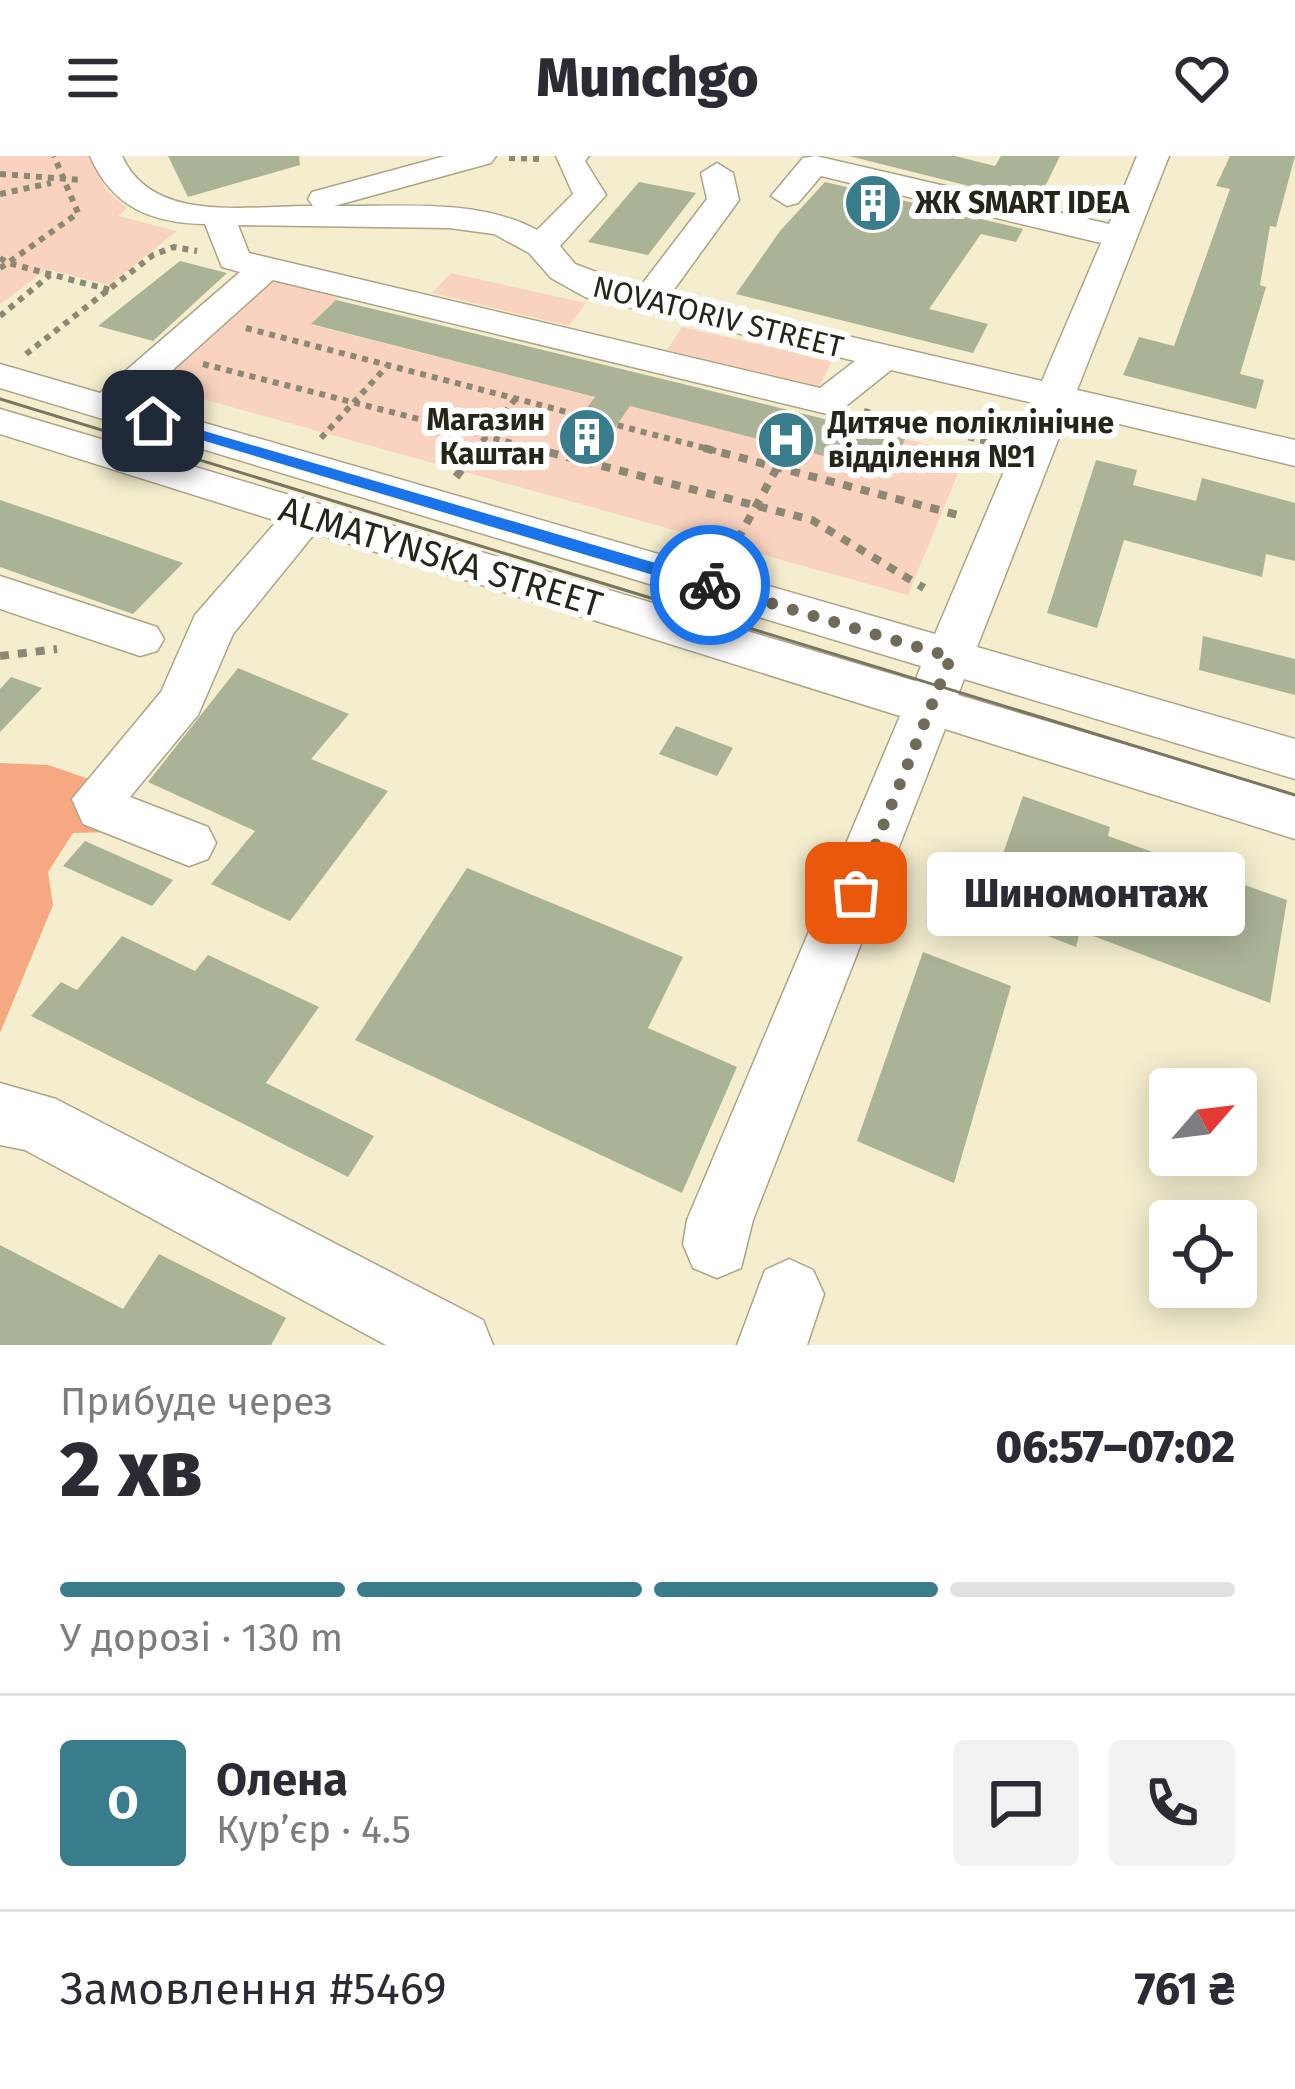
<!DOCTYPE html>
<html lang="uk">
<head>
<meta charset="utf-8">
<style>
	:root { --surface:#fff; --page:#f2f2f3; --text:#2b2b33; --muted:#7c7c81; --line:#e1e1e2; --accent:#397d8d }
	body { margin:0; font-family:"Fira Sans",sans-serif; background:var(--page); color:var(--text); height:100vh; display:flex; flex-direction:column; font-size:45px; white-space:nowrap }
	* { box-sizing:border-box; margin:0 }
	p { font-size:39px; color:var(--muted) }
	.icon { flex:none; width:66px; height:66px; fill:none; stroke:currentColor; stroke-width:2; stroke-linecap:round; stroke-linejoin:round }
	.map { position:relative; height:1189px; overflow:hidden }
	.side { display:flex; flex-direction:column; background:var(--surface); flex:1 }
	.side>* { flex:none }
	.needle { width:78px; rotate:62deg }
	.fabs { position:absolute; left:1149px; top:912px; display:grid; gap:24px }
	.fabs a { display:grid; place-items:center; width:108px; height:108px; border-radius:12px; background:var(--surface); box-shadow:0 6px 30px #0003; font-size:60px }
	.pin { position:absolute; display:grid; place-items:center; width:102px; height:102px; color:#fff; margin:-51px; border-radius:24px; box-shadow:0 6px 18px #0006 }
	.courier { position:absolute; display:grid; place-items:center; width:120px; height:120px; margin:-60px; border:9px solid #1a73e8; border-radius:50%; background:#fff; color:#222; box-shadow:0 3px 15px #0007 }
	.bubble { position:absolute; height:84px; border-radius:12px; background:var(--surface); box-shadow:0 6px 30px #0003; font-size:39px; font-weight:800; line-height:84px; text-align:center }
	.overview em { font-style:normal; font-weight:800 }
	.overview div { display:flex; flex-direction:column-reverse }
	.overview { display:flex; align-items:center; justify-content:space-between; height:204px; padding:0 60px }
	h1 { font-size:78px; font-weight:800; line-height:90px }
	.bar { display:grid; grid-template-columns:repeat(4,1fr); gap:18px 12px; align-content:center; height:144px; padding:0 60px }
	.bar i { height:15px; border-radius:9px; background:var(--line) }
	.bar .current { background:var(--accent) }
	.bar p { grid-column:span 4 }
	.line { display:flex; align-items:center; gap:30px; padding:0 60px; border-top:3px solid var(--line) }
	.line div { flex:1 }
	.round { display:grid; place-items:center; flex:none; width:126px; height:126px; border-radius:12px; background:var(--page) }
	header { display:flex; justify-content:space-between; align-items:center; height:156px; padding:0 60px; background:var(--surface); font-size:54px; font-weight:800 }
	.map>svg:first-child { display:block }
	.green { fill:#f9d3bf }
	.forest { fill:#f6a980 }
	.building { fill:#abb396 }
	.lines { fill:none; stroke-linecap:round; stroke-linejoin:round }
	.minor-casing { stroke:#aba487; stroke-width:3 }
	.path-far1 { stroke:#8c8873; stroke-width:6; stroke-dasharray:6 6; stroke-linecap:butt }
	.path { stroke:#8c8873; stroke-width:8; stroke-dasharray:9 9; stroke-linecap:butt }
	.minor { fill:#fff; fill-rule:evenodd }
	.tram { stroke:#797561; stroke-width:3 }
	.route { fill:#1a73e8 }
	.done { stroke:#6f6b58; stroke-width:12; stroke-dasharray:0 21.6 }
	.labels { text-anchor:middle; stroke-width:12; stroke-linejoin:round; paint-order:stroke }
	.far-poi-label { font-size:30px; font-weight:bold; fill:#272519; stroke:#fff; text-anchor:start }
	.far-street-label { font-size:30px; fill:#272519; stroke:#fff }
	.street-label { font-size:36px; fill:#272519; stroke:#fff }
</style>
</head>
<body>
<header><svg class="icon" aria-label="menu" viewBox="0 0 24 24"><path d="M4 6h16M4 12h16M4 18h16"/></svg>Munchgo<svg class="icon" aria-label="heart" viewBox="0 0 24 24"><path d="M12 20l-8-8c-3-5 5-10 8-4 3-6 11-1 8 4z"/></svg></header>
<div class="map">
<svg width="1295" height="1189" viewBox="0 0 1295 1189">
	<rect width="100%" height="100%" fill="#f4edce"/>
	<path class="green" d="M0,0H91L106,34L127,52L118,60L177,75L109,129L46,113L0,149Z
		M451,117L586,147L569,170L432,137Z
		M264,120L338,142L312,169L889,316L905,283L966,298L908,439L145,227Z
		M682,171L832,205L819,230L667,194Z"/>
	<path class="forest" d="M0,607L48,609L130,637L116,676L73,677L48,716L53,749L0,877Z"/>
	<path class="building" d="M168,0H299L300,9L188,41Z
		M849,0H955L995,10L1001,0H1060L1037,47Z
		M1230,0H1295L1276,71L1270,70L1260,129L1266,131L1240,218L1264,224L1256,253L1123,219L1139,181L1174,190L1230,33L1216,30Z
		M639,26L696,37L648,99L588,86Z
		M825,26L1023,73L1016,86L981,78L929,153L988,168L973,197L736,138L780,75Z
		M180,105L227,117L153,185L98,170Z
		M336,144L671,225L905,283L890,317L630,250L598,296L561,286L595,241L311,168Z
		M1096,304L1137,314L1133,329L1196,345L1202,322L1295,347V405L1266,398L1262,421L1124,384L1097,472L1047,457Z
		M0,344L109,381L183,407L133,458L0,411Z
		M1203,480L1295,503V539L1199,514Z
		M238,512L349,558L311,603L388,635L290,765L211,728L255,675L148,626Z
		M11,521L42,532L0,576V533Z
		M676,570L733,592L717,620L659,598Z
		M1023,640L1110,671L1108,680L1287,744L1270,847L1080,775L1076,791L983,755Z
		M85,685L173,724L152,750L63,710Z
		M467,712L683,801L648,872L737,911L682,1037L355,884Z
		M122,780L195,815L208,799L319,851L266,927L374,980L348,1021L31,860L61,826L77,834Z
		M923,796L1011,830L954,1027L857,985Z
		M0,1089L123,1153L159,1098L286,1162L271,1189H0Z"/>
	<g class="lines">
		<g class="minor-casing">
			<path id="minor" d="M90,0H122C153,69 249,49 313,50L308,43L312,36L445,0H496L491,7L334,50C400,51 478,42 537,74L573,38L556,0H589L585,5L606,39L560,90L575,108L639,132L707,43L701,17L717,7L733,17L739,44L670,139L1042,225L1101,87L821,20L798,47L787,50L771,40L803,2L816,0L1109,68L1137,0H1169L1077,234L1295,284V310L1069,256L977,491L1295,583V623L964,523L958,539L1295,639V683L945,573L753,1064L741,1112L717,1122L693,1112L683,1088L687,1064L900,560L315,377L233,478L198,559L130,641L208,671L216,687L208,703L189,710L83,668L72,643L161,536L195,459L277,365L0,278V253L915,525L921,510L0,232V208L100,237L240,116L222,111L205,68C151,67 112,51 90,0ZM238,69L449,72L494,78L529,97L551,122L585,141L855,205L820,232L249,97ZM273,124L827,258L841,254L891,214L1033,247L935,478L136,247Z
				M0,420L157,471L164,483L157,495L140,500L0,453Z
				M0,927L56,943L483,1164L493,1189H386L25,994L0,989Z
				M789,1103L813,1114L824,1138L807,1189H737L765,1114Z"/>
		</g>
		<path class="path-far1" d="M509,2L542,3
			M0,18L82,24
			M0,38L51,27
			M0,102L8,107L78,57L54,0
			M0,112L8,107L110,134
			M0,160L50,119
			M246,172L716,295
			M26,198L153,99L174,91L197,95
			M203,208L544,295
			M864,255L991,287
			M321,282L389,208
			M475,295L516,242
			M787,295L789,291"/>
		<path class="path" d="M532,292L812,364L924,432
			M704,292L958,359
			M456,321L478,292
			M729,399L788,292
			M0,500L57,493"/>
		<use href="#minor" class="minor"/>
		<path class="tram" d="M0,243L1295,639"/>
	</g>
	<path class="route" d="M153,260L717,425L719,429L710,436L148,268Z"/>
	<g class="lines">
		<path class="done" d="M710,429L951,501L856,737"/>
	</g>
	<defs>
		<g id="building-disc" transform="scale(3)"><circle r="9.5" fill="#397d8d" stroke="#fff"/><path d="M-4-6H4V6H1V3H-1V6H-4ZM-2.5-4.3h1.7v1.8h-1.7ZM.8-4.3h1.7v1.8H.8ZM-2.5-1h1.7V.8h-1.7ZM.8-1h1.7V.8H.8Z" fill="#fff"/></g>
		<g id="hospital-disc" transform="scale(3)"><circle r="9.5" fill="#397d8d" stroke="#fff"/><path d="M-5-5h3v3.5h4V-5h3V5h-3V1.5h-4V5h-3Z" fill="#fff"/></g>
	</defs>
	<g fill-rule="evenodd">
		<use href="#building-disc" x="873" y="47"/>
		<use href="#building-disc" x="587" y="281"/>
		<use href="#hospital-disc" x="786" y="284"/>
	</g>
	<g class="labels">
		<g class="far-poi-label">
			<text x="915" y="57">ЖК SMART IDEA</text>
			<text x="545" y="274" text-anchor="end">Магазин<tspan x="545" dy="34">Каштан</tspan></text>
			<text x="828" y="277">Дитяче поліклінічне<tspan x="828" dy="34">відділення №1</tspan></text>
		</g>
		<g class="far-street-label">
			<text transform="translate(718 161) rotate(14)" y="10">NOVATORIV STREET</text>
		</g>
		<g class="street-label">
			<text transform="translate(441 400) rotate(17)" y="13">ALMATYNSKA STREET</text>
		</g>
	</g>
</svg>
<div class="fabs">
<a><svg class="needle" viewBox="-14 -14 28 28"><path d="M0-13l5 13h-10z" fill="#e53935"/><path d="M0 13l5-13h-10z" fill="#7c7c81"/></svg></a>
<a><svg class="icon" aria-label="locate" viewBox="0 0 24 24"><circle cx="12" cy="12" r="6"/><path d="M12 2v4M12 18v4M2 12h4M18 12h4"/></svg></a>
</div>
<div class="pin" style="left:856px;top:737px;background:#ea580c"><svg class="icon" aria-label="bag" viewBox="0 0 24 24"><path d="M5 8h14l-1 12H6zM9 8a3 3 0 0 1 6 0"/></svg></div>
<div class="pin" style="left:153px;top:265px;background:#1f2937"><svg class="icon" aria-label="home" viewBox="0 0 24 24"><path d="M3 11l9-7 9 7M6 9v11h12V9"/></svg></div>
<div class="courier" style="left:710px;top:429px"><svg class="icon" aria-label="bike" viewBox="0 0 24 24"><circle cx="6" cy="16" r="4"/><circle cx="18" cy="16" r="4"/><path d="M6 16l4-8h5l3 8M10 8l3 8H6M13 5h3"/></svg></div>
<div class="bubble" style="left:927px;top:696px;width:318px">Шиномонтаж</div>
</div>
<section class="side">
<div class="overview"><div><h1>2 хв</h1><p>Прибуде через</p></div><em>06:57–07:02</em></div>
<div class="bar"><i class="current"></i><i class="current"></i><i class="current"></i><i></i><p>У дорозі · 130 m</p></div>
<div class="line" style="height:216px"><b class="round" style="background:var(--accent);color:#fff">О</b><div><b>Олена</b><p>Кур’єр · 4.5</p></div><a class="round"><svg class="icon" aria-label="chat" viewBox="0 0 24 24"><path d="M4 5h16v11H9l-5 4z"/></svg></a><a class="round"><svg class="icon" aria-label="phone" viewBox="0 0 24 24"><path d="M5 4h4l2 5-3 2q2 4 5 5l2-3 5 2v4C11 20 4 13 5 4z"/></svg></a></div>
<div class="line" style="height:156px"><div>Замовлення #5469</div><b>761 ₴</b></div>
</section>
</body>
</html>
